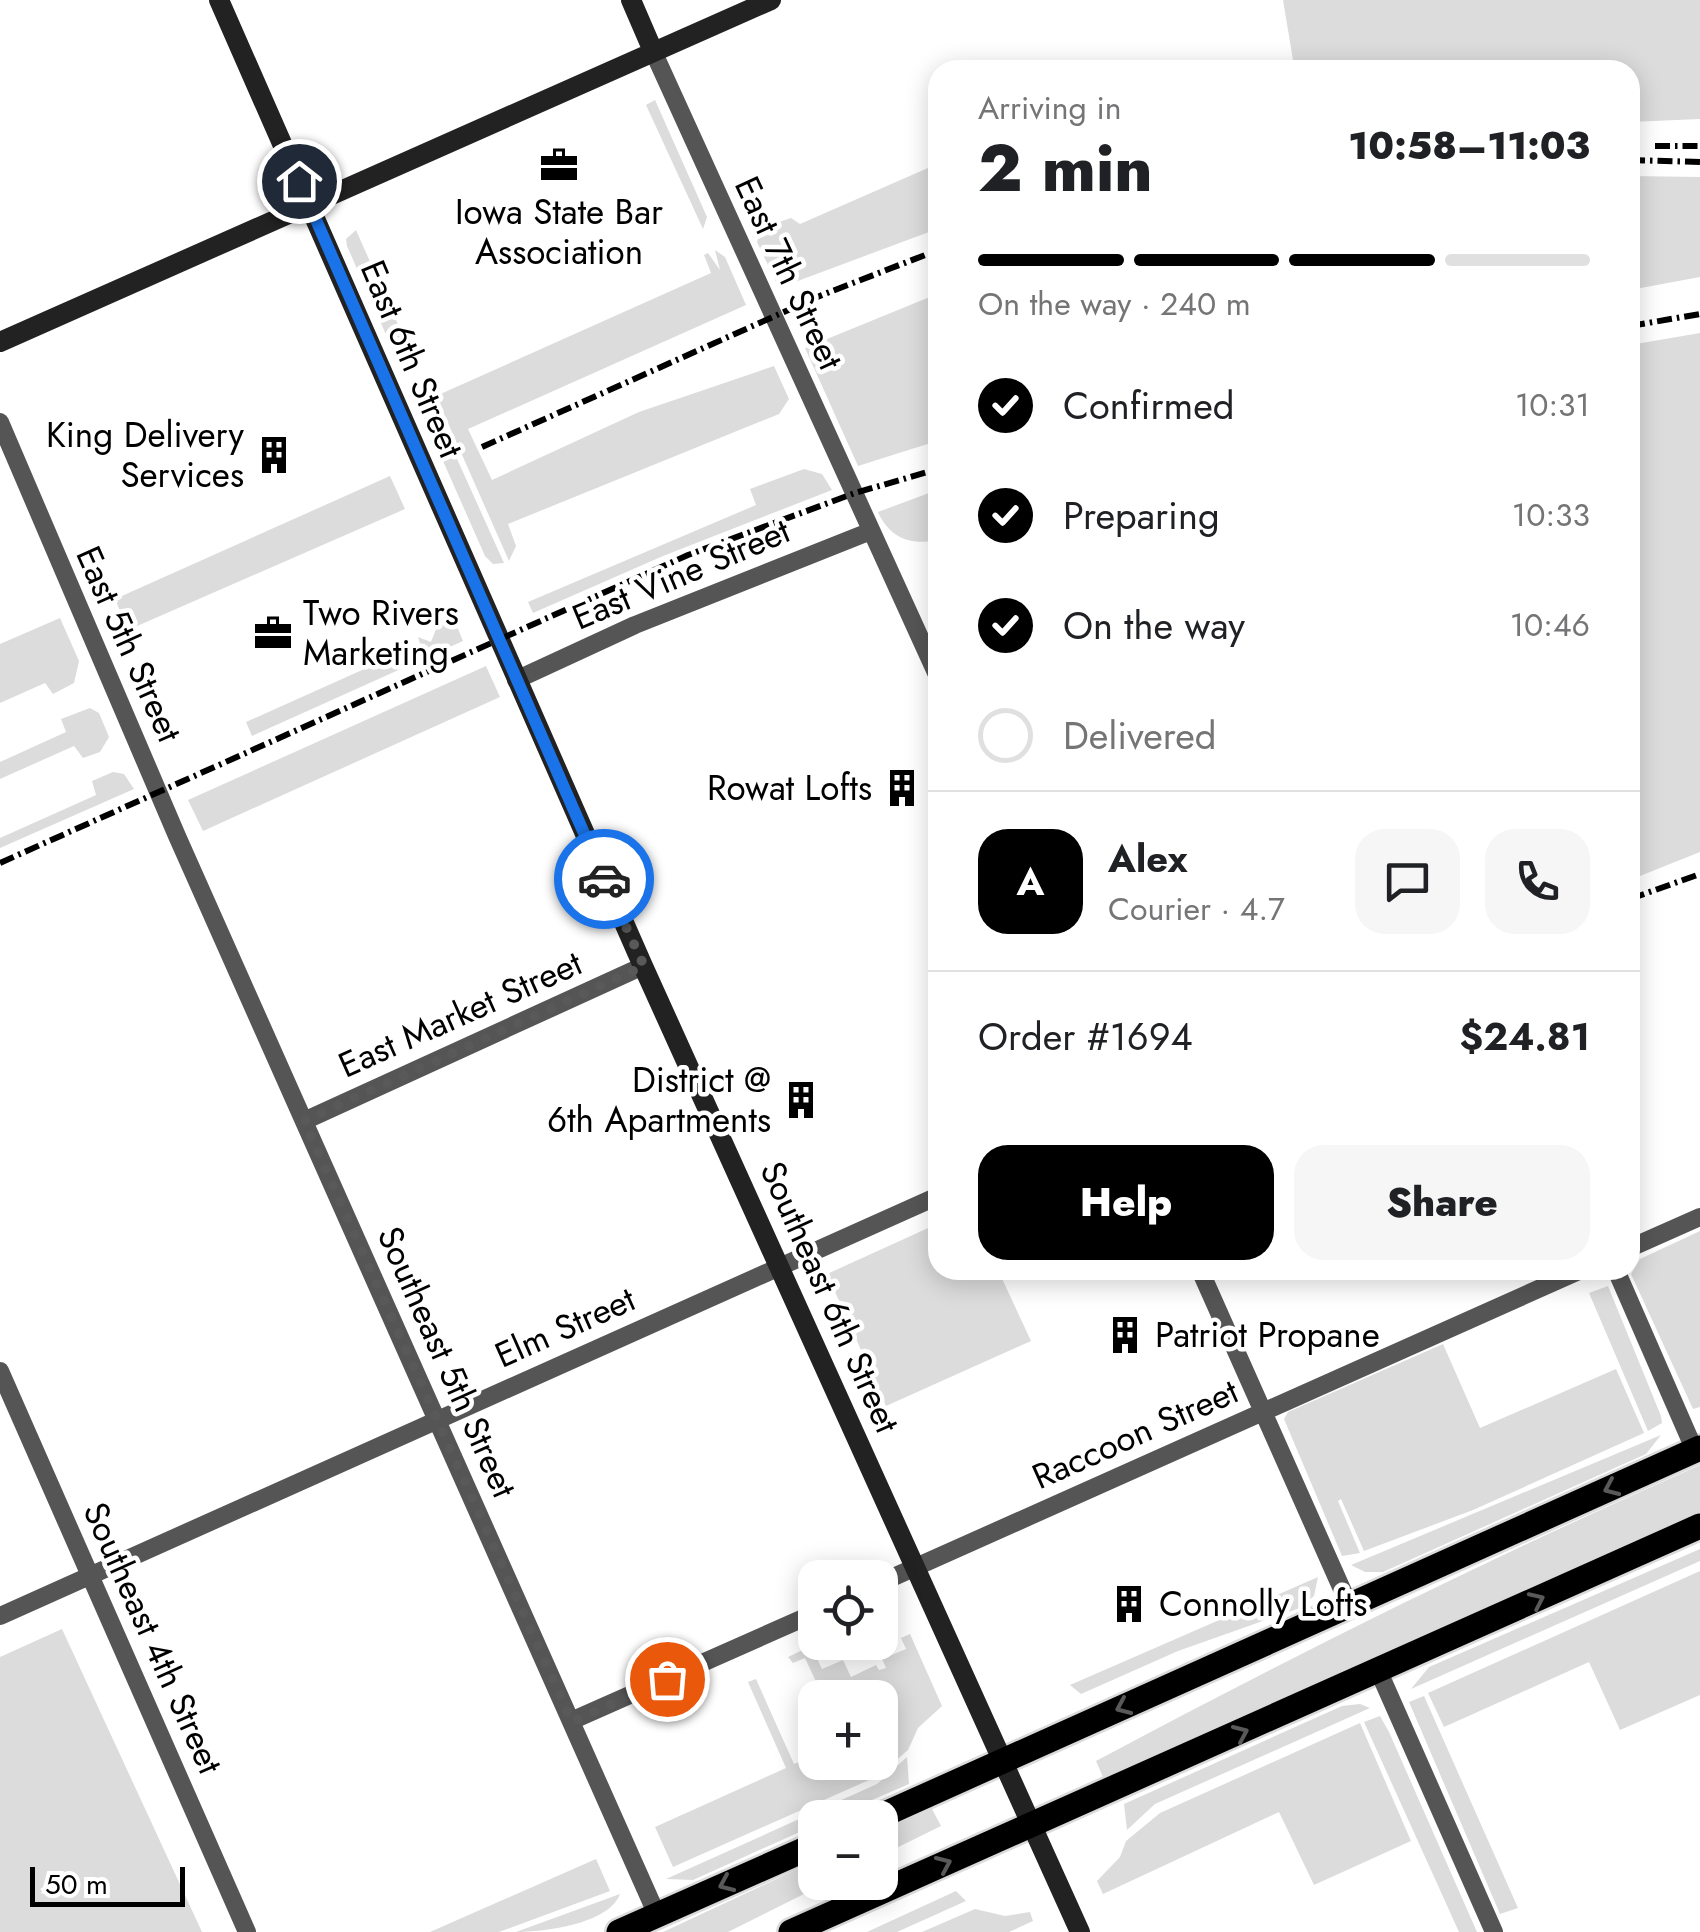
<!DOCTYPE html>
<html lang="en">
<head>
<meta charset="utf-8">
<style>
	:root { --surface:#fff; --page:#f6f6f6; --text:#202124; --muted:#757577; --line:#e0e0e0; --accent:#000 }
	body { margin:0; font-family:Jost,sans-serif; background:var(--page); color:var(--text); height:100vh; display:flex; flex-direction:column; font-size:38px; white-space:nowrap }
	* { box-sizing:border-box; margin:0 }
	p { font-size:32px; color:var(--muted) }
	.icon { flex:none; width:55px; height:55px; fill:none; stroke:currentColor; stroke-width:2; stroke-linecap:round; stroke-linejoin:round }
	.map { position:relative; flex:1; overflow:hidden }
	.details { position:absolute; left:928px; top:60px; width:712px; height:1220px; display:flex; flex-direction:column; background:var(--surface); border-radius:30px; box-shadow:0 5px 25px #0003 }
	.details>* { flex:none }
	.fabs { position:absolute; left:798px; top:1560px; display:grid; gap:20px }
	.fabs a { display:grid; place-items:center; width:100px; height:100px; border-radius:20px; background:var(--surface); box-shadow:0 5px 25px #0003; font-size:50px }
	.scale { position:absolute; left:30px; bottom:25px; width:155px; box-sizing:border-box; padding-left:10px; border:5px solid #000; border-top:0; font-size:28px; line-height:35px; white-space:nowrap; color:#000; -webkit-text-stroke:8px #fff; paint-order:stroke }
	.pin { position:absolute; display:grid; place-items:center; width:85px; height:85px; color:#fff; margin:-42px; border:5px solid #fff; border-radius:50%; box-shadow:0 2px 10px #0007 }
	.courier { position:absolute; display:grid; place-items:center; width:100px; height:100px; margin:-50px; border:8px solid #1a73e8; border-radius:50%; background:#fff; color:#222; box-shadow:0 2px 12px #0007 }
	.summary em { font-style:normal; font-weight:800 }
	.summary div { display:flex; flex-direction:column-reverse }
	.summary { display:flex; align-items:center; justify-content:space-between; height:170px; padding:0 50px }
	h1 { font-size:65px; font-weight:800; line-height:75px }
	.bar { display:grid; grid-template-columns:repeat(4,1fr); gap:15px 10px; align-content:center; height:120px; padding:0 50px }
	.bar i { height:12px; border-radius:8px; background:var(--line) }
	.bar .on { background:var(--accent) }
	.bar p { grid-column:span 4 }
	.line { display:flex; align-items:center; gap:25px; padding:0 50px; border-top:2px solid var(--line) }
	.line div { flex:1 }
	.round { display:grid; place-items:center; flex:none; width:105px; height:105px; border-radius:30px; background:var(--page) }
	ol { padding:0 50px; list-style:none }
	li { display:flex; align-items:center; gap:30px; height:110px }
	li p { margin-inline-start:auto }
	li .icon { padding:10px; border-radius:50%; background:var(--accent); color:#fff; stroke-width:4 }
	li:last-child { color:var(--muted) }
	li i { width:55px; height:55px; border:5px solid var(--line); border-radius:50% }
	.cta { display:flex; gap:20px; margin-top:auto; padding:20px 50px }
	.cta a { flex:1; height:115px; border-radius:30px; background:var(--accent); color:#fff; font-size:40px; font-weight:800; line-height:115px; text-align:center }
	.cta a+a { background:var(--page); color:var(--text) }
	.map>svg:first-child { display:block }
	.green { fill:#dcdcdc }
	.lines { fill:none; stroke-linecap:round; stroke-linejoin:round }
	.primary-casing { stroke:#dbdbdb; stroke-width:30 }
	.street { stroke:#555; stroke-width:18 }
	.secondary { stroke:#222; stroke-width:20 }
	.primary { stroke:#000; stroke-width:25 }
	.rail { stroke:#000; stroke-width:6; stroke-dasharray:15 5 2.5 5; stroke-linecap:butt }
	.oneway { stroke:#595959 }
	.done { stroke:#595959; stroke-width:10; stroke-dasharray:0 18 }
	.route { stroke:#1a73e8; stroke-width:12 }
	.labels { text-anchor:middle; stroke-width:9; stroke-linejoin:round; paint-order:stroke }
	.poi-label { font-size:35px; fill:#000; stroke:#fff; text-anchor:end }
	.street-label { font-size:35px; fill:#000; stroke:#fff }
</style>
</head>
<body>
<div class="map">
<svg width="1700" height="1932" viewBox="0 0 1700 1932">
	<rect width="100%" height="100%" fill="#fff"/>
	<path class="green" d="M1283,0H1700V119L1630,122V70H1274L1294,66Z
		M655,100L707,217L703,229L646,105Z
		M937,164V229L779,288L757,242L761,228L791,218L800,224Z
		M1630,176L1700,177V277L1630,290Z
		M356,230L416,365L403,364L395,355L347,246L346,239Z
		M715,250L725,257L746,305L468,429L492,480L639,412L774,366L789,399L779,414L508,524L516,546L509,561L436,396L711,273L704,255L708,253L720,270Z
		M937,294V441L858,466L805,348Z
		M1700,333V852L1630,880V345Z
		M430,399L504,563L493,564L485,556L424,418V407Z
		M804,469L822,474L832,490L663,556L533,613L528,602L756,505L750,489Z
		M390,476L405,509L128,630L115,599Z
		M937,490V540C910,546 889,537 878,512Z
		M60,618L79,661L74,683L53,694L45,683L0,703V644Z
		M438,624H456L463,641L252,736L246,722L420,644L418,637L431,642Z
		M486,666L500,697L203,831L188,800Z
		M90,708L99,713L109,737L100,752L83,758L74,746L0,779V762L66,732L61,719Z
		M113,772L124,774L134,789L0,848V838L96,795L92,781Z
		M937,1224L938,1270H998L1031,1341L886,1406L827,1274Z
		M1700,1231V1407L1693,1409L1631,1274L1640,1259Z
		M1608,1286L1661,1416L1662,1423L1648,1431L1589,1293Z
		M1443,1344L1480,1428L1616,1369L1644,1433L1473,1510L1364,1551L1341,1499L1338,1501L1360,1553L1342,1556L1284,1419L1288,1412Z
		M1661,1435L1646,1454L1383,1572H1365L1351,1565Z
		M1700,1465V1511L1103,1777L1096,1761C1294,1655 1494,1556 1700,1465Z
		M1700,1549V1561L1411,1689L1429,1667Z
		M1700,1571V1695L1620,1730L1589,1662L1444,1727L1428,1693Z
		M1318,1577L1314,1596L1300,1608L1178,1651L1081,1694L1070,1685Z
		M62,1629L202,1932H0V1657Z
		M910,1634L942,1706L918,1728L908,1750L878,1776L673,1867L655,1827L786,1768L748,1682L756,1679L794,1764L815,1755V1762H880V1698L823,1697L805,1658L793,1663L788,1657L811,1646L822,1669L843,1660L851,1677L876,1665L879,1670L886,1668L882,1659L906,1649L901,1638Z
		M1424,1696L1518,1908L1500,1914L1409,1702Z
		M1360,1704L1370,1708L1155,1804L1127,1830L1124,1804L1342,1706Z
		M1380,1716L1389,1732L1477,1932H1459L1364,1722Z
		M1360,1723L1411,1841L1314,1885L1279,1812L1103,1894L1097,1881L1120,1857L1126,1841L1160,1813Z
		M907,1757L909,1784L833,1817L815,1818V1825L693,1880L666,1879L877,1784Z
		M932,1809L941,1826L880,1856V1832Z
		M596,1859L610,1891L499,1932H430Z
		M815,1861V1882L826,1883L728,1932H663Z
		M956,1891L966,1901L897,1932H867Z
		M620,1894C609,1924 544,1932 516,1932Z
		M975,1909L1005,1916L1030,1912L1033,1921L1009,1932H922Z"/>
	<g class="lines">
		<g class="primary-casing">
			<path id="primary" d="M876,1818L1700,1448
				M619,1932L815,1845
				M791,1932L1700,1526"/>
		</g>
		<path class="street" d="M653,51L938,677
			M0,422L177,836L657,1915
			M516,680L635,625L871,531
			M304,1121L643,966
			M1630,1248L1700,1217
			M1200,1270L1349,1605
			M1616,1270L1695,1451
			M0,1371L247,1932
			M880,1583L1581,1270
			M0,1616L938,1196
			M1379,1672L1494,1932
			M571,1721L815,1613"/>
		<path class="secondary" d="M219,0L643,966L1080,1932
			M631,0L653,51
			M0,342L771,0"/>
		<use href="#primary" class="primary"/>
		<path class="rail" d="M1655,146H1700
			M1630,160L1700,162
			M1630,326L1700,314
			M482,447L822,295L938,250
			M0,863L688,555L855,493L938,469
			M1630,899L1700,874"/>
	</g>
	<defs><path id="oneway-chevron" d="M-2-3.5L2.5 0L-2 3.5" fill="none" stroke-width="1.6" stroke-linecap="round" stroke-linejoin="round" transform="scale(2.5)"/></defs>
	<g class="oneway">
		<use href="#oneway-chevron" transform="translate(1611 1488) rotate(156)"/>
		<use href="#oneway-chevron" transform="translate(1537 1600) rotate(-25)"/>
		<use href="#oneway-chevron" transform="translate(1123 1707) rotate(156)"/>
		<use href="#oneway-chevron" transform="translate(1241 1733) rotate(-24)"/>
		<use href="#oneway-chevron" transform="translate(944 1864) rotate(-24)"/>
		<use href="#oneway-chevron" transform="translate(726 1884) rotate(156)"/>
	</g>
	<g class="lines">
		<path class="done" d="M604,879L644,966L304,1121L572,1722L667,1679"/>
		<path class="route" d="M299,181L604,879"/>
	</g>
	<defs>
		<g id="office-bare" transform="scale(3)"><path d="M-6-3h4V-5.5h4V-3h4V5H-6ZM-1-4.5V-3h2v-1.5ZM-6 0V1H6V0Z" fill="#000" stroke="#fff" stroke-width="2.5" paint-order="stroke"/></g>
		<g id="building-bare" transform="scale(3)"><path d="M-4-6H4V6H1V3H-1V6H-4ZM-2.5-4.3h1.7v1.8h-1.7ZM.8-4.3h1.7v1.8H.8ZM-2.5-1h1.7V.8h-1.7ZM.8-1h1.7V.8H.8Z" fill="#000" stroke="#fff" stroke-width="2.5" paint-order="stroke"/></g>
	</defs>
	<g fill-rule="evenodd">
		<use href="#office-bare" x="559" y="165"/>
		<use href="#building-bare" x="274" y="455"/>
		<use href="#office-bare" x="273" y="633"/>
		<use href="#building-bare" x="902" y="788"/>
		<use href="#building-bare" x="801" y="1100"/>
		<use href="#building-bare" x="1125" y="1335"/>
		<use href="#building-bare" x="1129" y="1604"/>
	</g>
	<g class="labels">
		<g class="poi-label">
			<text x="559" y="224" text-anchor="middle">Iowa State Bar<tspan x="559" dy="40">Association</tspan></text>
			<text x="244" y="447">King Delivery<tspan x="244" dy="40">Services</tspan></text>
			<text x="303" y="625" text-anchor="start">Two Rivers<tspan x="303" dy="40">Marketing</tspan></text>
			<text x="872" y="800">Rowat Lofts</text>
			<text x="771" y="1092">District @<tspan x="771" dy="40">6th Apartments</tspan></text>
			<text x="1155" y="1347" text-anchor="start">Patriot Propane</text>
			<text x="1159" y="1616" text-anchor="start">Connolly Lofts</text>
		</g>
		<g class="street-label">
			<text transform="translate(789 273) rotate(65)" y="12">East 7th Street</text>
			<text transform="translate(412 359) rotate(67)" y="12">East 6th Street</text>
			<text transform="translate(681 574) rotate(-23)" y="12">East Vine Street</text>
			<text transform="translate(129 644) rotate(66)" y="12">East 5th Street</text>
			<text transform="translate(460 1014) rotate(-24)" y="12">East Market Street</text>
			<text transform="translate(830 1297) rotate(66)" y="12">Southeast 6th Street</text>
			<text transform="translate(565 1327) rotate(-24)" y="12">Elm Street</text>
			<text transform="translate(447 1362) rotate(66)" y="12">Southeast 5th Street</text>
			<text transform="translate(1135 1434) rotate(-24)" y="12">Raccoon Street</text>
			<text transform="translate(153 1638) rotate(66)" y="12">Southeast 4th Street</text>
		</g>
	</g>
</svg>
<div class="fabs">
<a><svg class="icon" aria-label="locate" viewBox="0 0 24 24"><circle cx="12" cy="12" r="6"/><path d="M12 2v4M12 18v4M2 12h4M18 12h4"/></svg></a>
<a>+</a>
<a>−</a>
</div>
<div class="scale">50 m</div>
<div class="pin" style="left:667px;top:1679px;background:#ea580c"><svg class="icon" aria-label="bag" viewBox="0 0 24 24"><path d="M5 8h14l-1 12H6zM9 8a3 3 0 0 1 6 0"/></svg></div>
<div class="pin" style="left:299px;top:181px;background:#1f2937"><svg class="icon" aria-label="home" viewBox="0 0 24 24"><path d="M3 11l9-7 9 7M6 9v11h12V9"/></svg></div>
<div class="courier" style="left:604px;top:879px"><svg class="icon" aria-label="car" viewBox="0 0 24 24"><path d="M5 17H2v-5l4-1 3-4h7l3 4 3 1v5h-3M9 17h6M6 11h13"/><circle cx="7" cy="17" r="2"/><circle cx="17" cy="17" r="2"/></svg></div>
<section class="details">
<div class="summary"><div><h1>2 min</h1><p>Arriving in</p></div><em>10:58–11:03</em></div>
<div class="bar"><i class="on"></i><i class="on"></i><i class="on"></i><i></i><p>On the way · 240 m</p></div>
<ol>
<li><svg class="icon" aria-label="check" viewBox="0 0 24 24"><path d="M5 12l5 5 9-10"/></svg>Confirmed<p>10:31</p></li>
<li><svg class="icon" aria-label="check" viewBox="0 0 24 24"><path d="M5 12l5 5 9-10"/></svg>Preparing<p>10:33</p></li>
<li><svg class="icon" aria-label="check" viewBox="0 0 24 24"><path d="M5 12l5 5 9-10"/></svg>On the way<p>10:46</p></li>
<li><i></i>Delivered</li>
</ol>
<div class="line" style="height:180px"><b class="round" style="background:var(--accent);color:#fff">A</b><div><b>Alex</b><p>Courier · 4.7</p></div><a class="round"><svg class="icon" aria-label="chat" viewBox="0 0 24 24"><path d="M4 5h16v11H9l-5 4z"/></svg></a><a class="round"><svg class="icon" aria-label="phone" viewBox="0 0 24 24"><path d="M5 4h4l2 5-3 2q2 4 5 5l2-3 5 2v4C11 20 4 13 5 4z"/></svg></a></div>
<div class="line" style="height:130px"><div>Order #1694</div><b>$24.81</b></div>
<div class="cta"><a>Help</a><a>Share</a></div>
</section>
</div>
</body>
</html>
